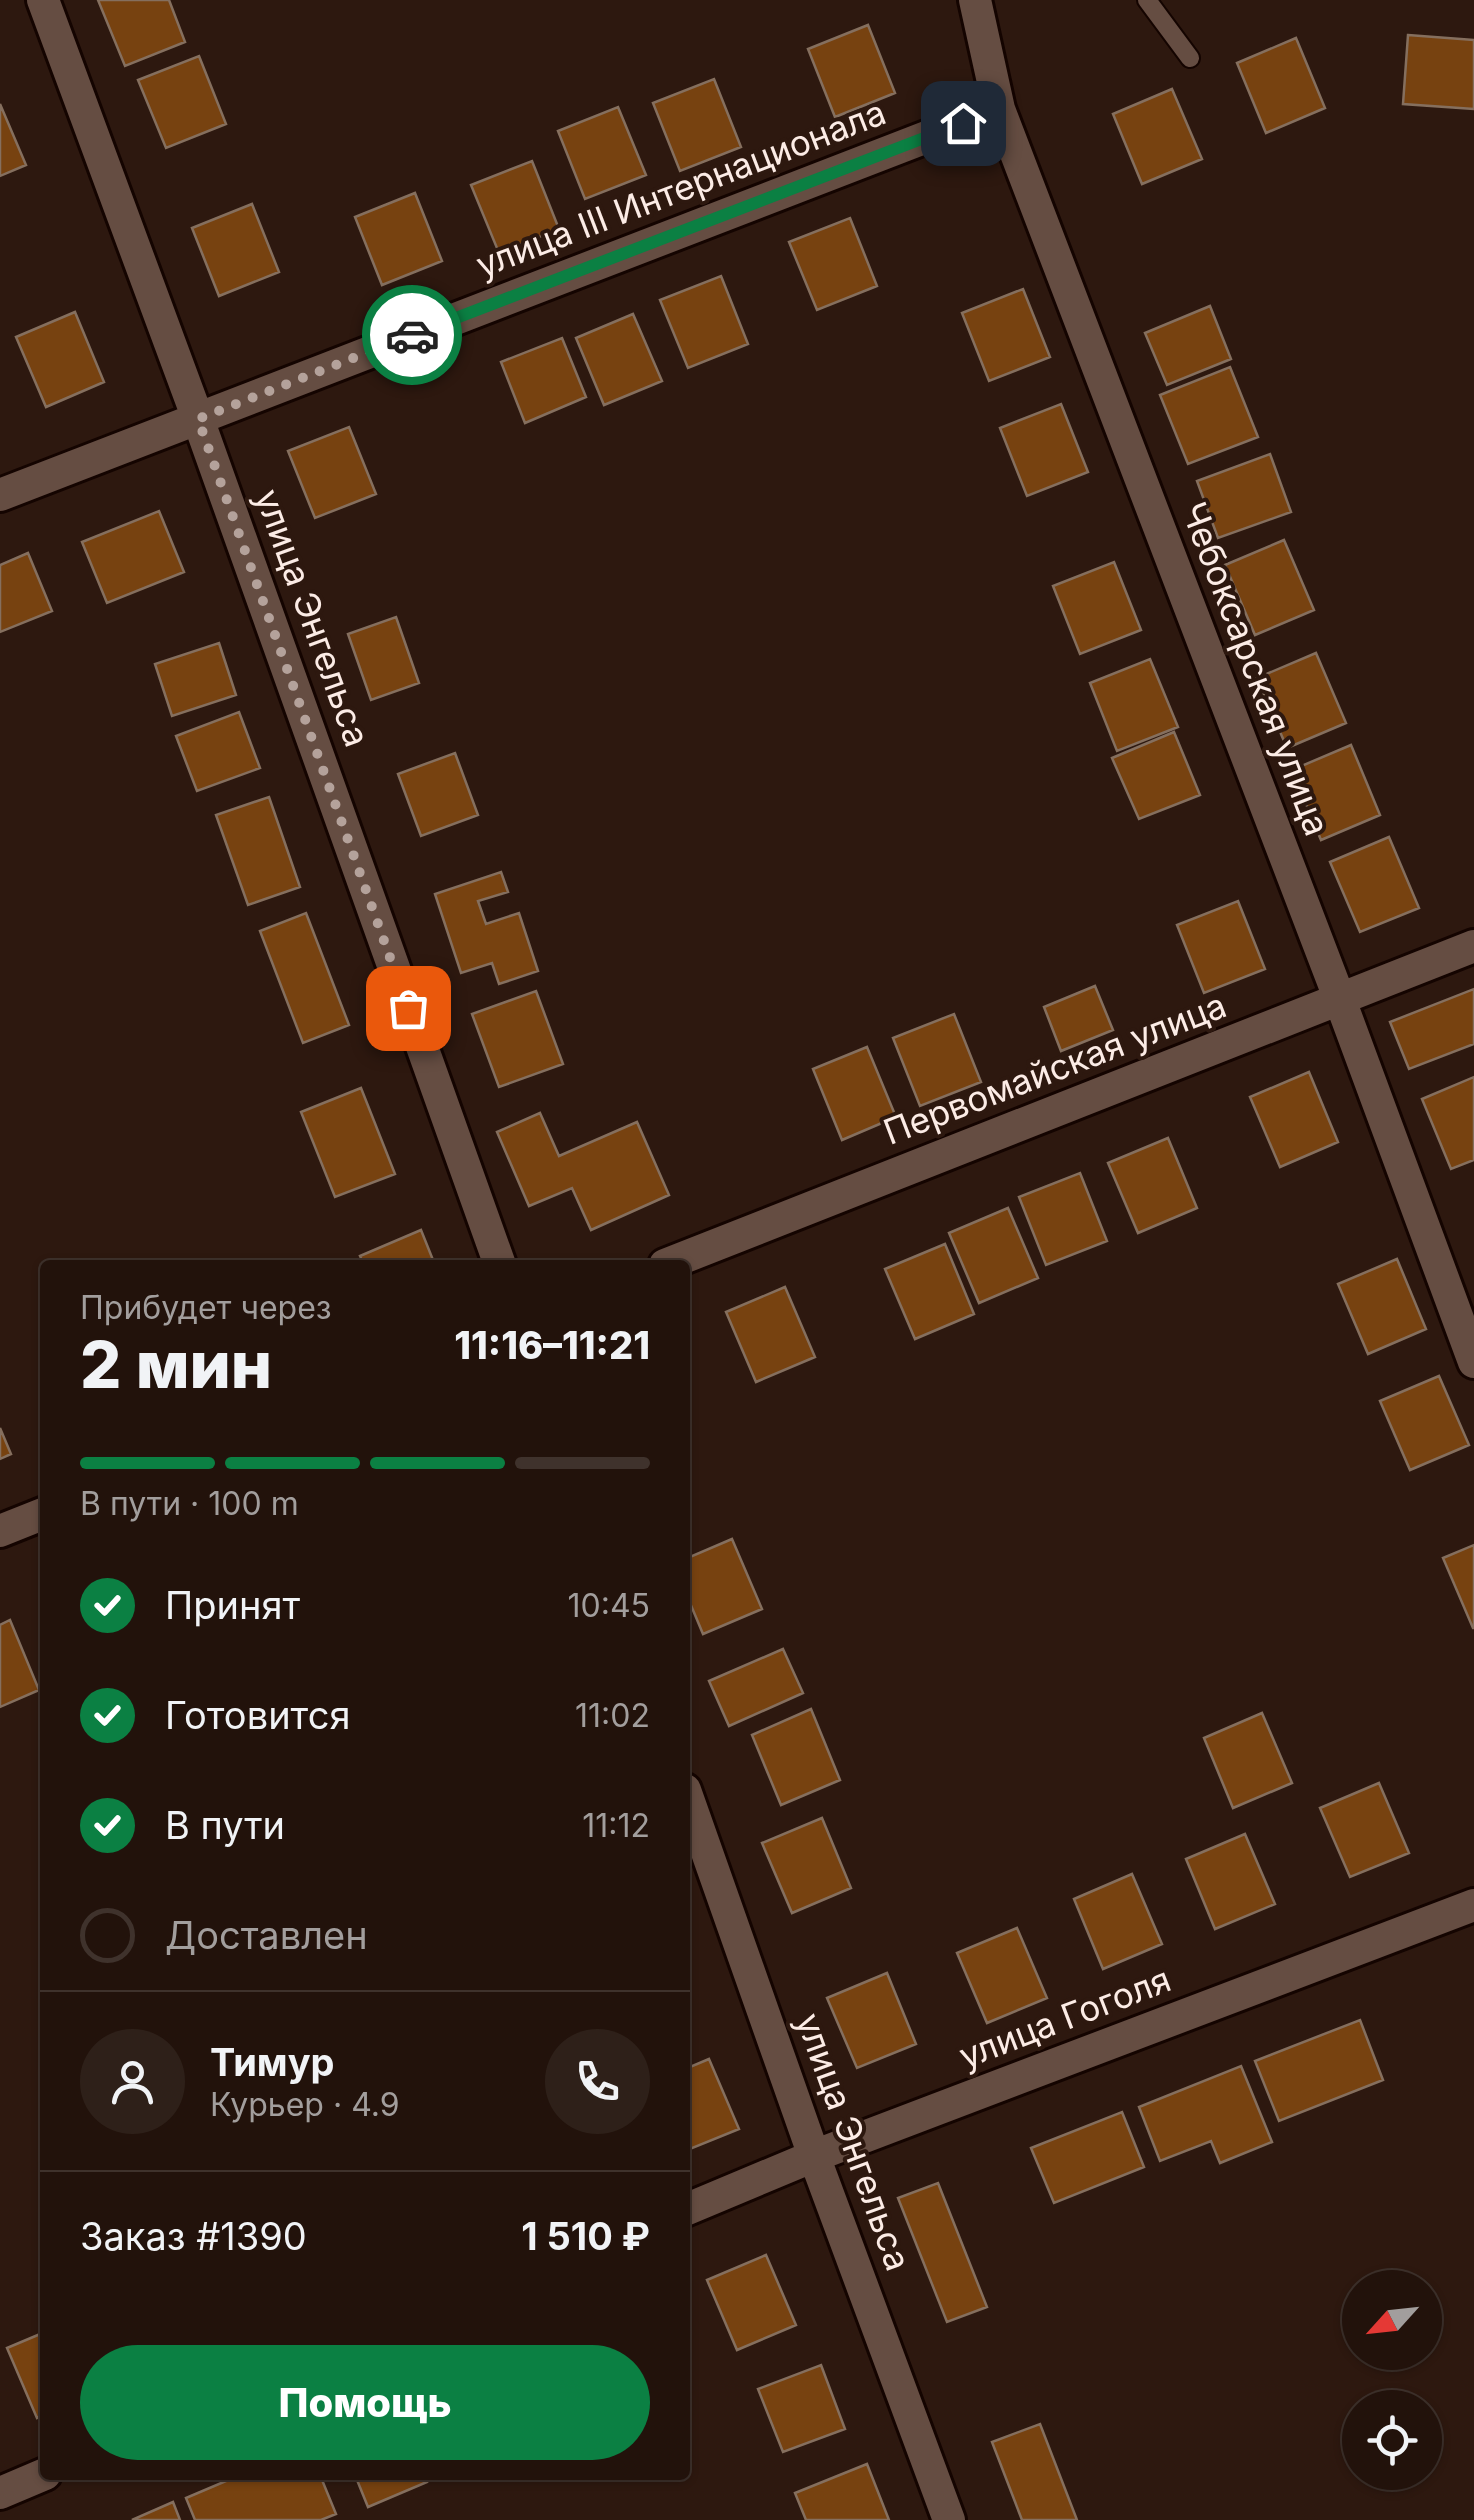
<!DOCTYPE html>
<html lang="ru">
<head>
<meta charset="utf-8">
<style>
	:root { --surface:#22120b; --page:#2e2019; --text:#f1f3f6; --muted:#a29e9d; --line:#3f322c; --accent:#0b8043 }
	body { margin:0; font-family:Inter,sans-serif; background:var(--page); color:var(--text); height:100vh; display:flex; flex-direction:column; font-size:38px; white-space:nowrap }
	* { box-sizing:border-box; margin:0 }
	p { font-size:32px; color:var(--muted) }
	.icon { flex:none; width:55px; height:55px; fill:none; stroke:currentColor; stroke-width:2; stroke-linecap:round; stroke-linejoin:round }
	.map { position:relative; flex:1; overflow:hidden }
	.panel { position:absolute; left:40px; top:1260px; width:650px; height:1220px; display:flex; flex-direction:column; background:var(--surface); border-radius:10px; box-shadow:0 2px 8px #0004,0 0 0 2px var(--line) }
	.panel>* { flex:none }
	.needle { width:65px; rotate:243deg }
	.tools { position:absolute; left:1342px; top:2270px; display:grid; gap:20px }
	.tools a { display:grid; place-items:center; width:100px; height:100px; border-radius:50%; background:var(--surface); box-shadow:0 2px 8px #0004,0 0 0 2px var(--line); font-size:50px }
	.pin { position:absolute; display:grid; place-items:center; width:85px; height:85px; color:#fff; margin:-42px; border-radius:20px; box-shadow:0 5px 15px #0006 }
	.courier { position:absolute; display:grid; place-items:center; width:100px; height:100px; margin:-50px; border:8px solid #0b8043; border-radius:50%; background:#fff; color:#222; box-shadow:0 2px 12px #0007 }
	.summary em { font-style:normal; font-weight:800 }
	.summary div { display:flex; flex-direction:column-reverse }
	.summary { display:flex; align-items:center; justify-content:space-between; height:170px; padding:0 40px }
	h1 { font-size:65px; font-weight:800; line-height:75px }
	.bar { display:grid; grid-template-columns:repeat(4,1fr); gap:15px 10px; align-content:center; height:120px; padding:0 40px }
	.bar i { height:12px; border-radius:8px; background:var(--line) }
	.bar .active { background:var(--accent) }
	.bar p { grid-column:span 4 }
	.line { display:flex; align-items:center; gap:25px; padding:0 40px; border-top:2px solid var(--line) }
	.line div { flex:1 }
	.round { display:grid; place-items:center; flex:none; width:105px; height:105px; border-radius:52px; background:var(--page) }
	ol { padding:0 40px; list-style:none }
	li { display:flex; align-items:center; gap:30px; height:110px }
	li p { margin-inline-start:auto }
	li .icon { padding:10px; border-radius:50%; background:var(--accent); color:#fff; stroke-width:4 }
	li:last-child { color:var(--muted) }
	li i { width:55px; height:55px; border:5px solid var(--line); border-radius:50% }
	.button { display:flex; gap:20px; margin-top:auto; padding:20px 40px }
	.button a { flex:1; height:115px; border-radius:60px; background:var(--accent); color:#fff; font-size:40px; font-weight:800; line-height:115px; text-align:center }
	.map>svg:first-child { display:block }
	.building { fill:#774210; stroke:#856f5e; stroke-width:2.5 }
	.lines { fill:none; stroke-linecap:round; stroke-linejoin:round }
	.service-casing { stroke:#140400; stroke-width:22 }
	.minor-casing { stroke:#140400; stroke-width:38 }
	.service { stroke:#654d42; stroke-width:18 }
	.minor { stroke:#654d42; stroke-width:32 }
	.done { stroke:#b4a29b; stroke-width:10; stroke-dasharray:0 18 }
	.route { stroke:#0b8043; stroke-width:12 }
	.labels { text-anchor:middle; stroke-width:8; stroke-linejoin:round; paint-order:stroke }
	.street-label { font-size:35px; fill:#fcece6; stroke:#2d180f }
</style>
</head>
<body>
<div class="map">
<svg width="1474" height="2520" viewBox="0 0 1474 2520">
	<rect width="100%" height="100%" fill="#2d180f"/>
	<path class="building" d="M98,0H169L185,42L125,66Z
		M868,25L895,93L835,117L808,49Z
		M1408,35L1474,40V109L1403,104Z
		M1296,38L1325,108L1266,133L1237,63Z
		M199,56L226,124L166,148L138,80Z
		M714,79L741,147L680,171L653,103Z
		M1172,89L1202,159L1142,184L1113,114Z
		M0,104L26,165L0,176Z
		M618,107L646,175L585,199L558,131Z
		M532,161L559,229L499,253L471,185Z
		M415,193L442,261L382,285L355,217Z
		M252,204L279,272L219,296L192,228Z
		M850,218L877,286L817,310L789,242Z
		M721,276L748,344L688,368L660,300Z
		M1023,289L1050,357L989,381L962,313Z
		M1210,306L1231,359L1167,385L1145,333Z
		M75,312L104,382L46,407L16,337Z
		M633,314L662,381L604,405L576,338Z
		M562,338L586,397L525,423L501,362Z
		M1230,367L1258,437L1188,464L1160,395Z
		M1061,404L1088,472L1027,496L1000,428Z
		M349,427L376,494L315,518L288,451Z
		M1270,454L1291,512L1218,538L1197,481Z
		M159,511L184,572L107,603L82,542Z
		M1284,540L1314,610L1255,635L1225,565Z
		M28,553L52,611L0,632V565Z
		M1114,562L1141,630L1080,654L1053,586Z
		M396,617L419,683L371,700L348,634Z
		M219,643L236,695L172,716L155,664Z
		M1316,653L1346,723L1287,748L1257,678Z
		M1150,659L1178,727L1117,751L1090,683Z
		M239,712L260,768L197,791L176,736Z
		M1174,732L1200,795L1139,819L1112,758Z
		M1351,745L1380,815L1321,840L1292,770Z
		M455,753L478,815L421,836L398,774Z
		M269,797L300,887L248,905L216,815Z
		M1389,837L1419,908L1360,932L1330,862Z
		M501,872L508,892L478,901L486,924L519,913L538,971L499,984L492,963L461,973L435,894Z
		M1238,901L1265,969L1204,993L1177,925Z
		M306,913L349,1025L303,1043L260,931Z
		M1095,986L1113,1030L1061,1051L1044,1007Z
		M1474,989V1044L1409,1069L1390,1022Z
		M536,991L563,1064L499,1087L472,1014Z
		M954,1014L981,1082L920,1106L893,1038Z
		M867,1047L896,1117L842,1140L813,1069Z
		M1309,1072L1338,1142L1280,1167L1250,1097Z
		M1474,1077V1160L1451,1169L1422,1099Z
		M361,1088L395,1174L335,1197L301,1112Z
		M540,1113L559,1156L637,1122L669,1195L591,1230L572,1188L529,1206L497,1132Z
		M1168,1138L1197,1208L1138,1233L1108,1163Z
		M1080,1173L1107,1241L1046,1265L1019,1197Z
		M1008,1208L1038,1278L979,1303L949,1233Z
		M421,1230L435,1265H364L360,1256Z
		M945,1244L974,1314L915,1339L885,1269Z
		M1397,1259L1426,1329L1368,1354L1338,1284Z
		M785,1287L815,1357L756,1382L726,1312Z
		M1439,1376L1469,1445L1410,1470L1380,1401Z
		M0,1428L11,1454L0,1459Z
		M732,1539L762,1609L703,1634L685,1591V1559Z
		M1474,1545V1628H1473L1443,1558Z
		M10,1620L39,1690L0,1707V1625Z
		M783,1649L803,1693L729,1726L709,1681Z
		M811,1709L840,1780L781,1805L752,1735Z
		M1262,1713L1292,1783L1233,1808L1204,1738Z
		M1379,1783L1409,1853L1350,1877L1320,1808Z
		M822,1818L851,1888L792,1913L762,1843Z
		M1245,1834L1275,1904L1215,1929L1186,1859Z
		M1132,1874L1162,1944L1103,1969L1074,1899Z
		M1017,1928L1047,1998L987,2023L957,1953Z
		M887,1973L916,2044L857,2068L827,1998Z
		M1360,2020L1383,2080L1279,2121L1255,2061Z
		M709,2059L739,2129L685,2151V2069Z
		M1241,2066L1272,2142L1220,2163L1211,2141L1160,2161L1139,2107Z
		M1122,2112L1144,2167L1054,2203L1031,2148Z
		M938,2183L987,2307L947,2322L898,2198Z
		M766,2255L796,2325L737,2350L707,2280Z
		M45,2332V2414L37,2418L7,2348Z
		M821,2365L845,2429L783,2452L758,2389Z
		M1040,2424L1077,2520H1022L992,2442Z
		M867,2464L889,2520H806L795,2493Z
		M240,2475H320L336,2514L321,2520H195L186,2498Z
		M355,2475H425L427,2482L368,2507Z
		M173,2502L180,2520H132Z"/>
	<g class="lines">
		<g class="service-casing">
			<path id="service" d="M1147,0L1190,58"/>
		</g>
		<g class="minor-casing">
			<path id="minor" d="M43,0L198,419L500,1265
				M975,0L999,109L1340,1000L1474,1362
				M0,495L999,109
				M665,1265L1474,946
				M0,1531L45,1513
				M685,1790L814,2156L949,2520
				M685,2210L814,2156L1474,1905
				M0,2493L45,2474"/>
		</g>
		<use href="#service" class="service"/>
		<use href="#minor" class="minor"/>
	</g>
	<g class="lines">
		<path class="done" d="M408,1008L198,419L412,335"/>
		<path class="route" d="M412,335L963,123"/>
	</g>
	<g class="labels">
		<g class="street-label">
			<text transform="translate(681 189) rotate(-21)" y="12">улица III Интернационала</text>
			<text transform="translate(312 618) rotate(70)" y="12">улица Энгельса</text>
			<text transform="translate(1255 669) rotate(69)" y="12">Чебоксарская улица</text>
			<text transform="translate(1055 1069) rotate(-21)" y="12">Первомайская улица</text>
			<text transform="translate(1065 2018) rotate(-21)" y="12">улица Гоголя</text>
			<text transform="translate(853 2142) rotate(70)" y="12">улица Энгельса</text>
		</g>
	</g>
</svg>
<div class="tools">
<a><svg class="needle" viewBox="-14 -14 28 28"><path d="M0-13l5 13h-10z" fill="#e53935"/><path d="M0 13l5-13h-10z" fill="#a29e9d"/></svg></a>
<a><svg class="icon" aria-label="locate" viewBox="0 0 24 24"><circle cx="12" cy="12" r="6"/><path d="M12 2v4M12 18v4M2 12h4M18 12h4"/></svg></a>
</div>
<div class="pin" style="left:408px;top:1008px;background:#ea580c"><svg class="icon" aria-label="bag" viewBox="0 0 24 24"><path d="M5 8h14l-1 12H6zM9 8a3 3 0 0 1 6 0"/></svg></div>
<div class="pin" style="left:963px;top:123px;background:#1f2937"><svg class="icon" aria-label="home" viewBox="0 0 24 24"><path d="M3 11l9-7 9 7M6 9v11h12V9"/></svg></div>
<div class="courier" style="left:412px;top:335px"><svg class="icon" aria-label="car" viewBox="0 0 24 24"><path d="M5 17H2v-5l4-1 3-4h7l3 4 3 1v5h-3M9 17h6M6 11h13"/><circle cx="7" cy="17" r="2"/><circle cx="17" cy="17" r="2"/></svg></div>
<section class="panel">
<div class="summary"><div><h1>2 мин</h1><p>Прибудет через</p></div><em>11:16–11:21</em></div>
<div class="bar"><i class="active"></i><i class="active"></i><i class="active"></i><i></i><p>В пути · 100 m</p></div>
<ol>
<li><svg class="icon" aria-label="check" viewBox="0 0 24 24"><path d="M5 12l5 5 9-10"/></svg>Принят<p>10:45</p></li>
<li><svg class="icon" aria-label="check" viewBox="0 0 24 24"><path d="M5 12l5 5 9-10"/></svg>Готовится<p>11:02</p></li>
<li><svg class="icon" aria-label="check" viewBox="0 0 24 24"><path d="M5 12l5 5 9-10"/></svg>В пути<p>11:12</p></li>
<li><i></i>Доставлен</li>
</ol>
<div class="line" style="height:180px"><a class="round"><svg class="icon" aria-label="person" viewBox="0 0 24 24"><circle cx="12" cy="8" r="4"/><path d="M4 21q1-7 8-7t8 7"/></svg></a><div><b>Тимур</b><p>Курьер · 4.9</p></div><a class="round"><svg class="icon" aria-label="phone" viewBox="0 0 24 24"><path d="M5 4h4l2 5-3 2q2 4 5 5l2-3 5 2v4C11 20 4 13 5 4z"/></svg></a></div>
<div class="line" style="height:130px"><div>Заказ #1390</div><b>1 510 ₽</b></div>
<div class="button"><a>Помощь</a></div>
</section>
</div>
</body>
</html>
